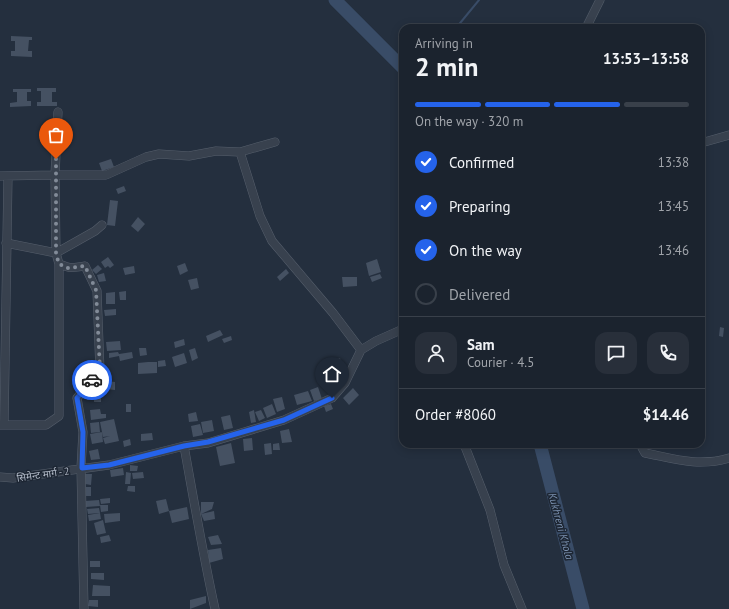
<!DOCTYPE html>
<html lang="en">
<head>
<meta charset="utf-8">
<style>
	:root { --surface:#1b232e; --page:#282f3a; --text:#f1f3f6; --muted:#a0a4aa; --line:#39404a; --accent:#2563eb }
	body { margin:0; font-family:"PT Sans","Noto Sans Devanagari",sans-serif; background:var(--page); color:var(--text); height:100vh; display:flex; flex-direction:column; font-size:15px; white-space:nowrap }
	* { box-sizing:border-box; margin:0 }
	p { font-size:13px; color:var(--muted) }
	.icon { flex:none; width:22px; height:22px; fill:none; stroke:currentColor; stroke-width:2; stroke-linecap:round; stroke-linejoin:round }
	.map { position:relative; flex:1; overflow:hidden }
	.details { position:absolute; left:399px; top:24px; width:306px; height:424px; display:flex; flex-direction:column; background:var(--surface); border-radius:12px; box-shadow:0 2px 10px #0003,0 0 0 1px var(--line) }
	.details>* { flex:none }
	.pin { position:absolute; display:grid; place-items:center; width:34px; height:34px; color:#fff; margin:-41px -17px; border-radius:50% 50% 50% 0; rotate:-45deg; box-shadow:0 0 4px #0007 }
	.pin .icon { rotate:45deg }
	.courier { position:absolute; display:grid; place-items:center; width:40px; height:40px; margin:-20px; border:3px solid #2563eb; border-radius:50%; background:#fff; color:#222; box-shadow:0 1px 5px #0007 }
	.overview em { font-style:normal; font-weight:600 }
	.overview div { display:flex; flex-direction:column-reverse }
	.overview { display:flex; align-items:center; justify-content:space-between; height:68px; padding:0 16px }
	h1 { font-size:26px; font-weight:600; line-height:30px }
	.bar { display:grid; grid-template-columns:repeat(4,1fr); gap:6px 4px; align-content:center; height:48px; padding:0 16px }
	.bar i { height:5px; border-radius:3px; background:var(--line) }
	.bar .current { background:var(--accent) }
	.bar p { grid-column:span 4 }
	.line { display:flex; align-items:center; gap:10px; padding:0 16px; border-top:1px solid var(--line) }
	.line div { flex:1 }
	.round { display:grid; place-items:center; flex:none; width:42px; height:42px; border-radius:12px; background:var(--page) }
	ol { padding:0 16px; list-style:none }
	li { display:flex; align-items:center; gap:12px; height:44px }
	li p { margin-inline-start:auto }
	li .icon { padding:4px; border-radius:50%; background:var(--accent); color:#fff; stroke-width:4 }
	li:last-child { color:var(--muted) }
	li i { width:22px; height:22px; border:2px solid var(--line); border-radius:50% }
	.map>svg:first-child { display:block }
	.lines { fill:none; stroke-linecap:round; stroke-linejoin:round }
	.stream { stroke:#394c67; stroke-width:2 }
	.river { stroke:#394c67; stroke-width:13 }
	.building { fill:#455162 }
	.street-casing { stroke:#565f6c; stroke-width:9 }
	.street { stroke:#38414e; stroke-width:8 }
	.done { stroke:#828b98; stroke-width:4; stroke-dasharray:0 7.2 }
	.route { stroke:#2563eb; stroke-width:5 }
	.labels { text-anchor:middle; stroke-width:3; stroke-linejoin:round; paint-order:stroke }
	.street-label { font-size:10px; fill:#b4bcc9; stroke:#1d2633 }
	.water-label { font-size:11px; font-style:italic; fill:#7c92b1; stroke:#1d2633 }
</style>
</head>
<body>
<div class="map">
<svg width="729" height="609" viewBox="0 0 729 609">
	<rect width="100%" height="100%" fill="#242f3e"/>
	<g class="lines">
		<path class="stream" d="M456,28L479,0"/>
		<path class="river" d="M335,0L403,68
			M540,444L583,609"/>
	</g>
	<path class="building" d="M11,36L32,37V40H29L28,51H32V57L11,56V51H15V41H11Z
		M37,88H56V92H52V102H57V106H37V102H41V91H37Z
		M13,89H31V92H27V101H31V106L10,107V103L17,102V92H13Z
		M111,159L114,167L102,171L99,163Z
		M124,186L126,191L118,194L116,189Z
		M110,200L118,201L115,226L107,225Z
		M138,217L145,224L138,232L131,226Z
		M108,257L114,265L110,268L108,266L105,268L101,262Z
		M377,259L381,272L369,276L366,263Z
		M185,263L188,271L180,275L177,266Z
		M98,265L102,269L96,274L92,270Z
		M134,266L135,273L125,275L123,268Z
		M286,269L289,273L280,281L277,277Z
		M104,273L106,281L99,282L97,275Z
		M380,274L382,278L372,282L370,277Z
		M342,277H357V286L343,287Z
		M197,278L199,288L191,290L188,280Z
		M126,291V300H120L119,292Z
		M115,292V304H106V293Z
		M116,309V315L105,316L104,310Z
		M720,327L724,328L723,337L719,336Z
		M220,330L223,335L208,342L206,336Z
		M231,336L232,340L224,343L222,339Z
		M184,339L185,345L175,348L174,342Z
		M120,341L121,350L107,351L106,342Z
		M139,348H146L147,355L140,356Z
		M195,348L198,358L192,361L189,350Z
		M118,352L119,354L132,352L133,358L120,361L119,356L109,358V353Z
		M184,353L187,363L175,367L172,357Z
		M340,358L343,368L336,370L333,360Z
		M165,360L166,366L158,367V361Z
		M148,362H157V373L138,374V363Z
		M107,381L115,382V390L106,389Z
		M318,387L322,399L314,401L310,390Z
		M353,388L359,395L349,405L343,398Z
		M308,391L312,401L297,405L294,395Z
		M88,395H101V402H94V400H87Z
		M282,397L285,409L277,412L273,399Z
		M126,404H131V412H126Z
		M272,404L276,414L267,418L263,408Z
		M331,404L333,409L326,412L324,406Z
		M100,409L101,414H106V418L91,420L90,410Z
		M254,410L256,422L251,423L249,412Z
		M261,410L265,418L259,421L255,412Z
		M196,412L198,421L189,422L188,414Z
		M230,415L233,428L224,430L221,417Z
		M114,419L119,441L105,444L103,438L110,436L103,437L100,422Z
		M212,420L214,431L203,433L201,422Z
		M99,422L100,432L91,433L90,423Z
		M200,424L203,435L193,437L191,426Z
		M289,429L292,442L282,443L280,431Z
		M102,432L103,442L92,444L90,434Z
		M152,433L153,440L141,441V434Z
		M252,438L253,450L244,451L243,439Z
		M130,439L131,445L124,447L123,441Z
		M231,443L235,463L220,466L216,447Z
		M271,443L272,454L265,455L264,444Z
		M279,443L280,450H273V444Z
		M98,449L100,459L91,460L89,451Z
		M130,465L138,466L137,471H130Z
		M123,468L124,475L111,477L110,470Z
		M126,472L131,473L130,484H125Z
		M143,472L144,478L133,479L132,473Z
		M85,474H92L91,485L85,484Z
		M128,486H135V492L127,491Z
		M84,487H91V496H84Z
		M110,498V503L101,504L100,499Z
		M166,499L169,511L159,514L156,501Z
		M99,500L100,506L86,507L85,501Z
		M201,502H214L212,509L201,514L214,511L215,519L204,521L201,514Z
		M100,505H108V511L101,512Z
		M187,507L189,519L172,523L169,511Z
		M99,508L100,513L88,514L87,509Z
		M100,513L101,519L89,521L88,515Z
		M120,513V521L105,523L104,514Z
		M103,520L106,533L97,535L94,523Z
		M109,535L111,541L101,543L100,537Z
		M218,535L222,544L211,545L208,537Z
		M221,548L223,559L209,563L208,550Z
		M90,561H100V567H90Z
		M91,573H104V580L91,579Z
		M93,585L110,586V596H92Z
		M206,596V603L190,609V600Z
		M89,600H98V607L88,606Z"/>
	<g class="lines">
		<g class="street-casing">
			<path id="street" d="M586,28L600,0
				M58,112L55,175H106L146,157L159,154L189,156L216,151L240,152L275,142
				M701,143L729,135
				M240,152L260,216L272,241L333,313L361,350
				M0,176L55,175L56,253L59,264V416L46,425H0
				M6,243L56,253L95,231L102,225
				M59,264C72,269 70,268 85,266L97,291L100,371L77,398L83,432L81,468L84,609
				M4,425L8,176
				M464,444L490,510L504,565L522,609
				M640,444L645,453C675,459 698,467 729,458
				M184,446C194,501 203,555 215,609
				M0,477L13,478L109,465L184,446L208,443L284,420L332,398L345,383L361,350L376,341L403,329"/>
		</g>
		<use href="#street" class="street"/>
	</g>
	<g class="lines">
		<path class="done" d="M56,159V254L59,264L68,268L85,266L96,290L100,370L92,380"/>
		<path class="route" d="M92,380L77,398L83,432L82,468L109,465L184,446L208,442L284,420L332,398"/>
	</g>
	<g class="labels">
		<g class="street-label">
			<text transform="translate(43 474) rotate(-8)" y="4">सिमेन्ट मार्ग - 2</text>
		</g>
		<g class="water-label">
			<text transform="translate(561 526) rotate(75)" y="4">Kukhreni Khola</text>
		</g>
	</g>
</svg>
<div class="pin" style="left:56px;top:159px;background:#ea580c"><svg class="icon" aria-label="bag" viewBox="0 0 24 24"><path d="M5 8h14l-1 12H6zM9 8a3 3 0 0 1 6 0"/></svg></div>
<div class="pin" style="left:332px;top:398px;background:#1f2937"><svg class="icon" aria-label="home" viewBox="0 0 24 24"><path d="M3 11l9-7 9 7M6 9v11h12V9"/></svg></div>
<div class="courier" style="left:92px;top:380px"><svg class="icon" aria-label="car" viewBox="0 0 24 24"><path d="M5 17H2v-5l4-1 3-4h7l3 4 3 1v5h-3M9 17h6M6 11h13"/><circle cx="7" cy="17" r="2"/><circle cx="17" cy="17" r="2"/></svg></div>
<section class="details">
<div class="overview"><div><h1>2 min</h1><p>Arriving in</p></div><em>13:53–13:58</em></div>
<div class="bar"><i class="current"></i><i class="current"></i><i class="current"></i><i></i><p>On the way · 320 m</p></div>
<ol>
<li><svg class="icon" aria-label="check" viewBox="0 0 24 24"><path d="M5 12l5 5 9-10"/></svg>Confirmed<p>13:38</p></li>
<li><svg class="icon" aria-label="check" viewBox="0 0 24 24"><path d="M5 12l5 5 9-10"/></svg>Preparing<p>13:45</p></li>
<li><svg class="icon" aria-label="check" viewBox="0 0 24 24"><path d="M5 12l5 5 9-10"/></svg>On the way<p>13:46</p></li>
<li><i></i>Delivered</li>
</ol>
<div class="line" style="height:72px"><a class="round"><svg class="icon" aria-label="person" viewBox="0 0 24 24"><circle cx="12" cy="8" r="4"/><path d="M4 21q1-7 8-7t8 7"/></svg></a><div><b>Sam</b><p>Courier · 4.5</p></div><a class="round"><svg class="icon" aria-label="chat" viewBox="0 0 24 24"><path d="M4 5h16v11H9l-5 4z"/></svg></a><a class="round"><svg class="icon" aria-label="phone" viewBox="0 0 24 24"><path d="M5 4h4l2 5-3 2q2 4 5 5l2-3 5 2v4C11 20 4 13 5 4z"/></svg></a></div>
<div class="line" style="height:52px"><div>Order #8060</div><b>$14.46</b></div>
</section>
</div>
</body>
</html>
